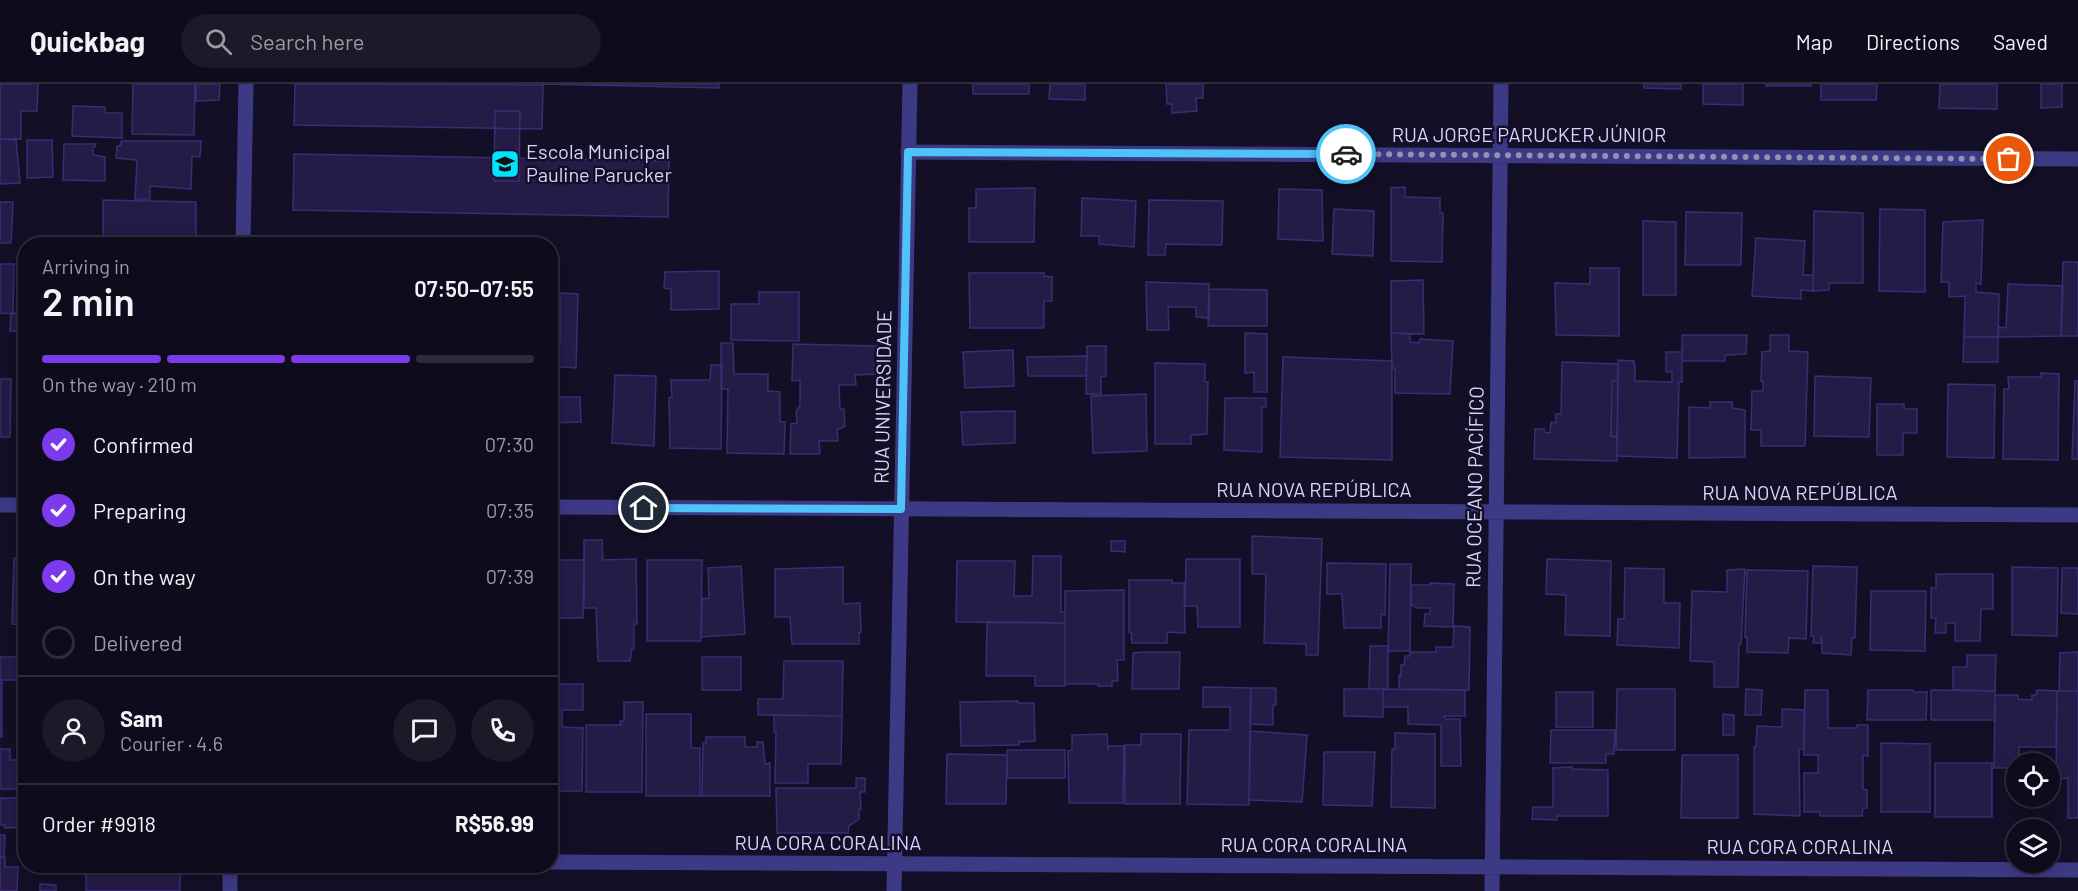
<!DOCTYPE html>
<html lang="en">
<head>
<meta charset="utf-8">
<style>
	:root { --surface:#0e0b1c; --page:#1c1929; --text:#f1f3f6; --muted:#9b9ba3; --line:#2e2b3b; --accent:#7c3aed }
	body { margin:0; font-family:Barlow,sans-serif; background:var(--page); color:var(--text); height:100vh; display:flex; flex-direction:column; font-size:22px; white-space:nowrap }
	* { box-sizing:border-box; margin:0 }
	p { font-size:20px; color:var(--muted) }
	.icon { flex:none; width:33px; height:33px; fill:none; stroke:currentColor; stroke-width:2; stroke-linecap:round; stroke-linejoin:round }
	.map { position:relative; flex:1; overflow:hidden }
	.sheet { position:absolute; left:18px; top:153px; width:540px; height:636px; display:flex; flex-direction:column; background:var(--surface); border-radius:24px; box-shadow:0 3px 15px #0003,0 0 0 2px var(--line) }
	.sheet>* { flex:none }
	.fabs { position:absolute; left:2006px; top:669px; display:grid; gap:12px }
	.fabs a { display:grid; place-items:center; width:54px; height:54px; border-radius:50%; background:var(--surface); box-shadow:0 3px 15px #0003,0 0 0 2px var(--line); font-size:30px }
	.pin { position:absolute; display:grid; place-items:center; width:51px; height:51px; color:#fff; margin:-26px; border:3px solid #fff; border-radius:50%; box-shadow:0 2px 6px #0007 }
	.courier { position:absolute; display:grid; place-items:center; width:60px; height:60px; margin:-30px; border:4px solid #4fc3f7; border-radius:50%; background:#fff; color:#222; box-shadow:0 2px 8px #0007 }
	.headline em { font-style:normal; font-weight:600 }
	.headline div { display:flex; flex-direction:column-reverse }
	.headline { display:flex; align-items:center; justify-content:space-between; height:102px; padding:0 24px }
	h1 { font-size:39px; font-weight:600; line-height:45px }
	.bar { display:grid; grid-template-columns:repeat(4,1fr); gap:9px 6px; align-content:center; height:72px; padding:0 24px }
	.bar i { height:8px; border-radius:4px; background:var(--line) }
	.bar .active { background:var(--accent) }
	.bar p { grid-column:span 4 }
	.line { display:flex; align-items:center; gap:15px; padding:0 24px; border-top:2px solid var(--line) }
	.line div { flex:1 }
	.round { display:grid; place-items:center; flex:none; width:63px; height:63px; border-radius:32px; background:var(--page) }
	ol { padding:0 24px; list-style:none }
	li { display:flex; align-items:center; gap:18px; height:66px }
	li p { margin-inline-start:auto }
	li .icon { padding:6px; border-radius:50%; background:var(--accent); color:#fff; stroke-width:4 }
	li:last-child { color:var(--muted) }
	li i { width:33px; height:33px; border:3px solid var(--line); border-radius:50% }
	header { display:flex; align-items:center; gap:36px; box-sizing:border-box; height:84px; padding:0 30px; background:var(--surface); border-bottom:2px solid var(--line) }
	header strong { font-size:28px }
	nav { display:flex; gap:33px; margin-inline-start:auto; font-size:21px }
	.search { width:420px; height:54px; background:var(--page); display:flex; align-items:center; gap:15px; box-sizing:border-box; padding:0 21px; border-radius:33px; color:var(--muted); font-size:22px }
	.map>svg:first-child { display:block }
	.building { fill:#241b47; stroke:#3b2d73; stroke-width:1.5 }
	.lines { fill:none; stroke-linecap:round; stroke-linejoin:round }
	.minor { stroke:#3d3a85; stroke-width:15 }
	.tertiary { stroke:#3d3a85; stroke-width:15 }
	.done { stroke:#948fb3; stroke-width:6; stroke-dasharray:0 10.8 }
	.route { stroke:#4fc3f7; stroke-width:8 }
	.labels { text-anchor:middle; stroke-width:5; stroke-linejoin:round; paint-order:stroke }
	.street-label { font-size:20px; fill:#d9d4ff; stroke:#130f26 }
	.poi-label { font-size:20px; fill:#d9d4ff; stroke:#130f26; text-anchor:start }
</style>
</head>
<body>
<header>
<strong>Quickbag</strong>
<div class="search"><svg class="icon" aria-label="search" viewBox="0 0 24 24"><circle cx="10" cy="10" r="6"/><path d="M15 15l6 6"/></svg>Search here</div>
<nav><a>Map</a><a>Directions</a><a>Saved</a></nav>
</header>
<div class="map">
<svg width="2078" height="807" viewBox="0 0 2078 807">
	<rect width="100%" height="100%" fill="#130f26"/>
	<path class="building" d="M0,0H38L37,27H21V55H0Z
		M133,0H195L194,51L132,50Z
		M196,0H220L219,16L196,17Z
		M295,0L543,1L542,45L294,41Z
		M543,0H719V4Z
		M973,0H1029V10H973Z
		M1050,0H1085V16L1049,15Z
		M1166,0H1203V14H1196L1197,27L1172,29V20H1167Z
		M1644,0H1681V5L1644,4Z
		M1703,0H1743V21L1703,20Z
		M1766,0H1811V2H1766Z
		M1821,0H1877L1876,16H1821Z
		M1940,0H1997V25L1939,24Z
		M2041,0H2062V23L2041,24Z
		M73,22L105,23V29H122V54L72,52Z
		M495,27H520L519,97H494Z
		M0,55L16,56L20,99L0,100Z
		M27,56H52L53,93L27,94Z
		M121,57H201L200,73L192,72L191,105L150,102V115H135L137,76L116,74L117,62L121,61Z
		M64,60H96L95,63H93V71L105,73V97L63,96Z
		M294,70L669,77L668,133L293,126Z
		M1405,103V113L1440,114V129H1443L1442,178L1391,177V104Z
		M1035,104L1034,158H969V124H976V105Z
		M1279,105L1322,106L1323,157L1278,155Z
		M1082,114L1136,117L1134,163L1099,160V152H1081Z
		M103,116L196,118V160H103Z
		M1149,116L1223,117L1222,161L1166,160L1165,171H1148Z
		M0,118H13L11,159H0Z
		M1334,125L1374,127L1373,172L1332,170Z
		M1880,125L1925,126V208L1879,207Z
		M1814,127L1863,129V199H1829V206L1813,207Z
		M1686,128L1742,129L1741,181H1685Z
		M1983,136L1981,200L1976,199V208L1999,210L1998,253H1964L1965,212L1949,213V198H1941L1943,138Z
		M1643,137L1676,138V211H1643Z
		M1756,154L1805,157L1803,191H1813V207L1801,206V215L1752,212Z
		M2063,178H2078V252H2061Z
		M0,180H14L13,230L0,229Z
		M1590,184H1619V252L1556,251L1555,199L1590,200Z
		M719,187V225L671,226V205L664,204L665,188Z
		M969,189H1044V192L1052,193V217H1044V244H970Z
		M1423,196L1424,250L1391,249V197Z
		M1146,198L1209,200V234L1196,233V223H1168L1169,246H1147Z
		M2008,200L2063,202L2061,252L1998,253L1999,243L2006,244Z
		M1209,205L1267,206V242H1208Z
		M759,208H799V257L731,256V220H759Z
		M560,209L578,210L576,284L550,282V257L560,258Z
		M11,229L26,230V247H10Z
		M1245,249L1267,250V308H1254V288L1245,289Z
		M1391,249L1410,250V258L1419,259L1420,255L1453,257L1450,310L1395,309V284H1392Z
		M1682,251H1747L1746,270L1725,271V277H1682Z
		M1770,251H1789V267L1808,268L1805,362H1761V346H1751L1752,307H1763V298L1761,297L1762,268L1770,267Z
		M1964,253H1998V278H1963Z
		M721,259H733L734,290H768V307L780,308V338H785L784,370L727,369L728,305H721Z
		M793,260L878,262L877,290L855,291L856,301H839L840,325H844L845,342L837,346L838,357H819L820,370H790L791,340L797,339L796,327L800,322V296L792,297Z
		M1087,262H1106V292L1101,293V310H1086Z
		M1013,266L1014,302L965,304L963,268Z
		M1666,268H1682V298H1679L1677,374L1617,372L1618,276L1634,277L1633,280H1635V297L1672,298V288H1666Z
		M1087,272L1086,292H1028L1027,273Z
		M1283,273L1392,277V376L1280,373Z
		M1562,278L1618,280V297H1612L1611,352L1617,353V377L1534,375L1535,345H1544V348L1550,349L1551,338L1556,339V330H1561Z
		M1155,279L1205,280V298H1208L1207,350L1191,351V360H1155Z
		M711,281H722L721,365L670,364L669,314L672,313L671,296H710Z
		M2041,289L2059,290L2058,376L2003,375L2004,305H2009L2008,293H2041Z
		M615,291L656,292L654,362L612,359Z
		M1815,292L1871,294L1869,353L1814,352Z
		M0,295H11L10,353H0Z
		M1612,297H1618L1617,353L1611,352Z
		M2075,297H2078V375H2072Z
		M1948,300L1995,301L1994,374L1947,373Z
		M1146,310L1147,367L1093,369L1091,312Z
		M551,313H580L581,338L552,339Z
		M1225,314H1266V323H1262V368L1224,366Z
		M1710,318H1732V324L1745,326V373L1689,374V323L1710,324Z
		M1877,320H1904V325H1917V349H1903V371H1877Z
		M1015,327V359L963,361L961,328Z
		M21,346H26V370L20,369Z
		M1252,452L1322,455L1318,571H1306V560L1264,559L1266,490H1252Z
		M584,456H602L603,476L636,475L637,540H634V565H632L630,577H598L596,524H584Z
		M1111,457H1125V468L1111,467Z
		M1033,472H1061V528H1065V539L956,538L957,477H1015L1014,512H1032Z
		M14,474H26V541L12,540Z
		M1186,475H1240V543H1198L1197,522H1185Z
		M1547,475L1611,477L1610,552L1565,551L1566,511L1546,510Z
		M550,476H584L583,534H550Z
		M647,476H702L701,557H647Z
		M1327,479L1386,480L1385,531L1381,530V544H1344L1342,510H1327Z
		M1390,480H1411L1410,567H1388Z
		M741,482L745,550L701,553L702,515L709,514L708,484Z
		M1813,482L1857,483L1855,554H1852L1851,571L1822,569V554L1821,553V559H1813L1814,552H1811Z
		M843,483V520L860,519L861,548L859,549V560H792L790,533H775V485Z
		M2012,483L2058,484L2057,552L2012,551Z
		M1625,484L1664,485V519H1680L1679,564L1617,561L1618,535H1624Z
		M2062,484H2078V530L2061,529Z
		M1745,485L1741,560H1739L1738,603H1714V578L1690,577L1692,507L1727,508V486Z
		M1747,486L1808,487L1806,555L1789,554L1788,569L1747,568V554L1745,553Z
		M1936,490H1993V525H1981L1980,557H1955V539H1946V549H1935L1936,534H1931V504H1936Z
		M1129,496H1172V499H1184L1185,549L1167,548V559H1132L1131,548H1129Z
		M1430,499L1454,500L1453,543L1424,542L1425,530H1430V524H1417L1411,520V501H1430Z
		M1124,506V576H1117L1118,597H1112V602H1098L1099,600H1065V507Z
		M1871,507H1926L1925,567L1870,566Z
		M987,538L1065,539V602H1035V592H986Z
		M1454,542L1470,543L1469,606L1399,605V591L1401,592V581H1404L1405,572H1410V568H1436V563H1453Z
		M1370,562H1388V605H1369Z
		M1143,568H1180L1179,605H1132L1133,569Z
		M2078,568V607H2059L2060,569Z
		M1967,571H1996L1995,607L1953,606V583H1967Z
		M0,573H26V596H0Z
		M702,573H741V606H702Z
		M784,577H843L842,632L758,631V615H783Z
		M0,596H2V653L0,652Z
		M550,600H583V626H562V643L583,644L582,707H550Z
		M1203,603L1251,604L1249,721L1187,720L1189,646H1230V623H1203Z
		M1251,604H1276V621H1273V641L1250,640Z
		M1344,605H1383V633L1344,632Z
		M1383,605L1465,606V632H1444L1445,635H1460L1461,682H1441V641L1408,640V623H1383Z
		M1617,605H1675V666H1616Z
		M1746,605L1762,606L1761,631H1745Z
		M1805,606H1828V644H1857V641H1868V672L1863,671V705L1867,706V724H1863L1862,732H1820V728H1804V689H1818V671H1804Z
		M1868,606H1913L1914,608H1927L1926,636H1867Z
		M1931,606L1995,607V636H1931Z
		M2037,606L2057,607L2056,663H2019V680H2016V684H1994L1995,611H2018V615L2032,616V611H2036Z
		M2057,607H2078V734H2068V694L2056,695Z
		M1556,608H1593V643H1556Z
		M1018,617V619H1034L1035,657L1019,658V661L961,662L960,618Z
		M624,618H643L642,708H586V641H621L620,637H624Z
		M1782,625L1804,626V665H1799L1800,732L1754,730V663H1756L1757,642L1782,643Z
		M646,630H691V664H700V712H646Z
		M1723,630L1734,631V651H1723Z
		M774,631L842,632L841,680H808V699H775L776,648H774Z
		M1551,646H1615L1614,670H1606V679H1550Z
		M1250,647L1307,651L1302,718L1249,716Z
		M1395,649L1435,650V724L1391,723L1392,665H1395Z
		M1107,650L1108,665L1110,662H1124L1123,719H1069L1068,667L1072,666V651Z
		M1141,650H1181L1180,720H1125V661H1141Z
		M706,653H745V663H757V658H763L765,680L770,679V712H702L703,659H706Z
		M1881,659L1930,660V728H1881Z
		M0,665H10V676H25V705H0Z
		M1007,666H1065V694H1007Z
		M1324,668H1375L1372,722L1323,721Z
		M947,670L1007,671L1006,720H946Z
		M1682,671H1738V734H1681Z
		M1935,679H1992V733H1935Z
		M1572,683V685L1608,686V732H1557V736L1532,735L1533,723H1553V684Z
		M856,694H865V708H860L861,725H859V735L849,742L848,749H777L776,704H856Z
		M0,714H26V743L5,744V741H0Z
		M0,751H5L4,773H0Z
		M0,773H5V783H18L17,807H0Z
		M86,782H180V807H86Z
		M40,800L56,801V807H40Z"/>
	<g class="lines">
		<path class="minor" d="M908,68L2078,75
			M243,160L246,0
			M0,421H26
			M550,423L2078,431
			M550,778L2078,786
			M230,807V782
			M1492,807L1501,0"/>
		<path class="tertiary" d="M894,807L910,0"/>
	</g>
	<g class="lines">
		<path class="done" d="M1346,70L2009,75"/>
		<path class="route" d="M644,424L901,425L908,68L1346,70"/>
	</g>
	<defs>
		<g id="school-square" transform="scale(1.5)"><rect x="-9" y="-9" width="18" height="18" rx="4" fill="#00e5ff" stroke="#130f26"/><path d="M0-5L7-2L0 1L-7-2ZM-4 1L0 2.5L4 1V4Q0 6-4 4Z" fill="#111"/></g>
	</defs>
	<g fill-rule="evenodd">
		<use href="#school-square" x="505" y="80"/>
	</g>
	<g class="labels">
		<g class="street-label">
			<text x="1529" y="58">RUA JORGE PARUCKER JÚNIOR</text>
			<text transform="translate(883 313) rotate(-89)" y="7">RUA UNIVERSIDADE</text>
			<text transform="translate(1475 403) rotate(-89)" y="7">RUA OCEANO PACÍFICO</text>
			<text x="1314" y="413">RUA NOVA REPÚBLICA</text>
			<text x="1800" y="416">RUA NOVA REPÚBLICA</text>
			<text x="828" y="766">RUA CORA CORALINA</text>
			<text x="1314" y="768">RUA CORA CORALINA</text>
			<text x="1800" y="770">RUA CORA CORALINA</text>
		</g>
		<g class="poi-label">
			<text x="526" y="75">Escola Municipal<tspan x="526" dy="23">Pauline Parucker</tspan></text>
		</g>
	</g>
</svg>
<div class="fabs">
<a><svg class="icon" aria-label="locate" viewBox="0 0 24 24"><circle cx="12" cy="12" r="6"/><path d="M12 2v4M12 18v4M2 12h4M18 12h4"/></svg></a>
<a><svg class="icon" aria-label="layers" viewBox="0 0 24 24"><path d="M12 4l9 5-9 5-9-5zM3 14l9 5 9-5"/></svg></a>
</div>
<div class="pin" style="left:2009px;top:75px;background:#ea580c"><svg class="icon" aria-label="bag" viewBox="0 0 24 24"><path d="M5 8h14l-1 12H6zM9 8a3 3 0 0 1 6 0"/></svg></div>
<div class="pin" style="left:644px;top:424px;background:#1f2937"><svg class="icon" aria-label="home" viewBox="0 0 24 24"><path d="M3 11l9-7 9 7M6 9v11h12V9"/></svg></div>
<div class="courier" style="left:1346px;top:70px"><svg class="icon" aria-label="car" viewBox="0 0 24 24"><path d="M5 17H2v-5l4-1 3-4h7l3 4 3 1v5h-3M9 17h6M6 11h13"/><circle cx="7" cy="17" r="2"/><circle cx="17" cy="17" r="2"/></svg></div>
<section class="sheet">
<div class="headline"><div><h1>2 min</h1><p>Arriving in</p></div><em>07:50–07:55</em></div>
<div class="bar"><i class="active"></i><i class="active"></i><i class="active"></i><i></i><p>On the way · 210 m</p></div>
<ol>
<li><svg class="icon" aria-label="check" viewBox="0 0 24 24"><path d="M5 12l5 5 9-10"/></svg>Confirmed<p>07:30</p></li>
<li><svg class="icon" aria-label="check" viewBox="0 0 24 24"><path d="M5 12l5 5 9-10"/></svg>Preparing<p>07:35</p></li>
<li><svg class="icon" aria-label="check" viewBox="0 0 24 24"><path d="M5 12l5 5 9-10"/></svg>On the way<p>07:39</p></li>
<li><i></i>Delivered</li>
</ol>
<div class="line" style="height:108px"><a class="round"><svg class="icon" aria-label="person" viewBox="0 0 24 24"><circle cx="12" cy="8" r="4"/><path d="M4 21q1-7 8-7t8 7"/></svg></a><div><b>Sam</b><p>Courier · 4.6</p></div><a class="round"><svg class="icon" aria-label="chat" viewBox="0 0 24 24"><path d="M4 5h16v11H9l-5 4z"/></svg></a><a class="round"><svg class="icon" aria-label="phone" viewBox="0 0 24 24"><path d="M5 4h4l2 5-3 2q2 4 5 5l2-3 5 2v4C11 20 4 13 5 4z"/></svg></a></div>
<div class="line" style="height:78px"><div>Order #9918</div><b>R$56.99</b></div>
</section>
</div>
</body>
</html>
